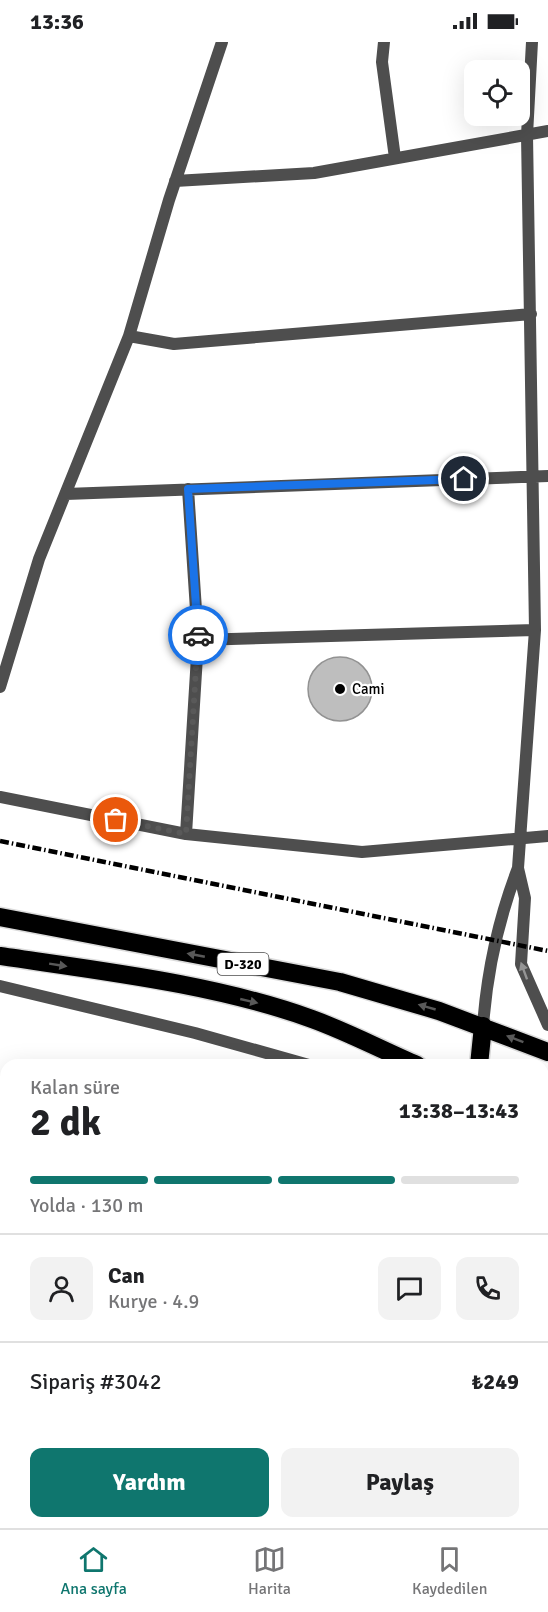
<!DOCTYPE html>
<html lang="tr">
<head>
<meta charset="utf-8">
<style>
	:root { --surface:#fff; --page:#f2f2f2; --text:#202124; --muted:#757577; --line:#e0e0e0; --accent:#0f766e }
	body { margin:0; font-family:Signika,sans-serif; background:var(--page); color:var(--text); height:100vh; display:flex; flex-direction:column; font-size:22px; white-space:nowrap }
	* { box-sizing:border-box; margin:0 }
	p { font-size:20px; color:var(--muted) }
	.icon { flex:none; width:33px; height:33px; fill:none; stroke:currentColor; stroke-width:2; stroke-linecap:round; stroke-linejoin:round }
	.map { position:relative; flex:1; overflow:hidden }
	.side { position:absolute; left:0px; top:1017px; width:549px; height:470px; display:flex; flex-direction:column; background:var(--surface); border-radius:18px 18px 0 0; box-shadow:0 6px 24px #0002 }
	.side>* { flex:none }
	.fabs { position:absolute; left:464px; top:18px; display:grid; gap:12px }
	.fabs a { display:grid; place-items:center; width:66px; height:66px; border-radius:12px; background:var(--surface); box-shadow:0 6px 24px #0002; font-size:30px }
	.pin { position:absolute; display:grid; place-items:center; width:51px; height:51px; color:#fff; margin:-26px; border:3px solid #fff; border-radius:50%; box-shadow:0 2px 6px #0007 }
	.courier { position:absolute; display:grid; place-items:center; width:60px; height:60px; margin:-30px; border:4px solid #1a73e8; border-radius:50%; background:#fff; color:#222; box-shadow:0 2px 8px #0007 }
	.summary em { font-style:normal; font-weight:700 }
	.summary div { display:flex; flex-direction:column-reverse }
	.summary { display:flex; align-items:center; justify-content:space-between; height:102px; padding:0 30px }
	h1 { font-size:39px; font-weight:700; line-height:45px }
	.bar { display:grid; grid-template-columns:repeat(4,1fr); gap:9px 6px; align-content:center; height:72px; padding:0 30px }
	.bar i { height:8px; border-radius:4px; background:var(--line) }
	.bar .selected { background:var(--accent) }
	.bar p { grid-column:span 4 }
	.line { display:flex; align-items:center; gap:15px; padding:0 30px; border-top:2px solid var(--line) }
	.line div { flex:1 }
	.round { display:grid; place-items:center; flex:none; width:63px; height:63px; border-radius:12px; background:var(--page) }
	.button { display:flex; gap:12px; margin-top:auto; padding:12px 30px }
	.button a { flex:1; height:69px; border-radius:12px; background:var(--accent); color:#fff; font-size:24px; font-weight:700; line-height:69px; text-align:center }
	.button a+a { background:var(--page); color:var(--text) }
	.status { display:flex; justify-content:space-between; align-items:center; height:42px; padding:0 30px; background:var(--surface); direction:ltr }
	.status svg { height:16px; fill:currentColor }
	.tab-bar { display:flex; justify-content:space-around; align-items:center; height:84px; border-top:2px solid var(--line); background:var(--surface); font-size:16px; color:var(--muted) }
	.tab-bar a { display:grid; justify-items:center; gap:3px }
	.tab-bar .selected { color:var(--accent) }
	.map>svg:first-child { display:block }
	.building { fill:#bebebe; stroke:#929292; stroke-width:1.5 }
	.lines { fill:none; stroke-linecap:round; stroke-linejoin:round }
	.highway-casing { stroke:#dbdbdb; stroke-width:21 }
	.street { stroke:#4e4e4e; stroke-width:12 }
	.highway { stroke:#000; stroke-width:18 }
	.rail { stroke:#000; stroke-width:4.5; stroke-dasharray:9 3 1.5 3; stroke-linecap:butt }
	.oneway { fill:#595959 }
	.oneway2 { fill:#959595 }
	.done { stroke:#595959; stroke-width:6; stroke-dasharray:0 10.8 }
	.route { stroke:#1a73e8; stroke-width:8 }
	.poi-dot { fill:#000; stroke:#fff; stroke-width:2 }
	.labels { text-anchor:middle; stroke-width:4.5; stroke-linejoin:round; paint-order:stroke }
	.shield { fill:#fff; stroke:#4c4c4c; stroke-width:1.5 }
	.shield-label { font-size:14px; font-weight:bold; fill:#000 }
	.poi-label { font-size:15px; fill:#000; stroke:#fff; text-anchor:start }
</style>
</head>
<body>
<div class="status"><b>13:36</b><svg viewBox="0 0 49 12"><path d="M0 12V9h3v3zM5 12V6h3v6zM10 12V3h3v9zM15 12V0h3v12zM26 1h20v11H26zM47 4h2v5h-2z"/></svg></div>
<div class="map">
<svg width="548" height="1486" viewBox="0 0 548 1486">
	<rect width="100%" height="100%" fill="#fff"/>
	<path class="building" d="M308 647a32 32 0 1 1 64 0a32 32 0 1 1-64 0Z"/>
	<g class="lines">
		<g class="highway-casing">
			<path id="highway" d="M0,875L340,940L439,969L548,1010
				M0,914C101,929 216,942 312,977C348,990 382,1008 417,1023
				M479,1023L483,984
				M543,1072L548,1074"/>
		</g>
		<path class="street" d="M384,0L382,20L395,116
			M532,0L527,93L535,588L518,826L525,856L521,922L548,983
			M175,139L314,131L548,89
			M129,294L169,158L222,0
			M188,447L198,598
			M66,452L548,434
			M0,645L39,517L129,294L174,302L531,272
			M0,755L186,792L362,810L548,794
			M186,792L198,598L535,588
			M0,944L195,991L309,1023
			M483,984C487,929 498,878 518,826
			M543,1104L548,1106
			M0,1293L6,1314
			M543,1368H548
			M0,1378H6
			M543,1479L548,1478
			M172,1480V1486
			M372,1480L373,1486
			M523,1480L524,1486"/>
		<use href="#highway" class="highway"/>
		<path class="rail" d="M0,799L548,909"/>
	</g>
	<defs><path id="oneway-solid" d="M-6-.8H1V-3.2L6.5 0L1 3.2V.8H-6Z" transform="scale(1.5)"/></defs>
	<g class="oneway">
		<use href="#oneway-solid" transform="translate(196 913) rotate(-169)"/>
		<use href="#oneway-solid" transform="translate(58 923) rotate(9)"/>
		<use href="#oneway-solid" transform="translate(249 959) rotate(13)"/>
		<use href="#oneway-solid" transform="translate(427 965) rotate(-164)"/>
		<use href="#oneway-solid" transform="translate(515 997) rotate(-159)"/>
	</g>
	<use class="oneway2" href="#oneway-solid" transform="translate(524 929) rotate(-110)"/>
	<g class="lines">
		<path class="done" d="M116,778L186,792L198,593"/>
		<path class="route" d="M198,593L188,447L464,437"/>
	</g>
	<circle class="poi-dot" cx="340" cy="647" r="6"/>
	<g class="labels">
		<rect class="shield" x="217.5" y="911" width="51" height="22" rx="4.5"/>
		<g class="shield-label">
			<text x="243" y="927">D-320</text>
		</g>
		<g class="poi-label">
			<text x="352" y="652">Cami</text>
		</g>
	</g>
</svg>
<div class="fabs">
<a><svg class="icon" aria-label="locate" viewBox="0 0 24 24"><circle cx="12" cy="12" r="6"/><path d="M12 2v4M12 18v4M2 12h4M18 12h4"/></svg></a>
</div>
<div class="pin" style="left:116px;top:778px;background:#ea580c"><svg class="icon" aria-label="bag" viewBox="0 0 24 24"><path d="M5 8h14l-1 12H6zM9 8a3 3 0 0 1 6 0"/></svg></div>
<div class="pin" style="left:464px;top:437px;background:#1f2937"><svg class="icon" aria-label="home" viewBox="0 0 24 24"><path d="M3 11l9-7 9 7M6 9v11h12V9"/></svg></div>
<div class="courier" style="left:198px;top:593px"><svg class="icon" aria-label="car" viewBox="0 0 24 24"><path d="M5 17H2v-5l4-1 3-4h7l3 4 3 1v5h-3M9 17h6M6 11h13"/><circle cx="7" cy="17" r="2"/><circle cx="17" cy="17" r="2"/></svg></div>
<section class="side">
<div class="summary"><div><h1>2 dk</h1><p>Kalan süre</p></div><em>13:38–13:43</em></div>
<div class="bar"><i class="selected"></i><i class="selected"></i><i class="selected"></i><i></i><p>Yolda · 130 m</p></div>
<div class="line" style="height:108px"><a class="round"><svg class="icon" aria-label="person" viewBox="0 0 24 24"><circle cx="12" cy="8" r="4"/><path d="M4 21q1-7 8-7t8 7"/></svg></a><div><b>Can</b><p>Kurye · 4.9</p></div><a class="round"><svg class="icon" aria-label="chat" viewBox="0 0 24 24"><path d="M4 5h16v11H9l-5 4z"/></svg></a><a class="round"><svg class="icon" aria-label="phone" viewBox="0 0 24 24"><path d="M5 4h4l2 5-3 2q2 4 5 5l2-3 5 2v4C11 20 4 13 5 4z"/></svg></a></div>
<div class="line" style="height:78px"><div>Sipariş #3042</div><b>₺249</b></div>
<div class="button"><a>Yardım</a><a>Paylaş</a></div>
</section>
</div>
<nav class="tab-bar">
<a class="selected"><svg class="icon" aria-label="home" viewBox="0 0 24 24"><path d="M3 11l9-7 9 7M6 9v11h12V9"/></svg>Ana sayfa</a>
<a><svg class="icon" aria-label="map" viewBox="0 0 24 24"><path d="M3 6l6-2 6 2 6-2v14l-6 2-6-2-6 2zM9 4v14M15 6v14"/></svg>Harita</a>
<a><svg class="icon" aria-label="saved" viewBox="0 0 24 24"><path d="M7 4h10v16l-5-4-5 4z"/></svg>Kaydedilen</a>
</nav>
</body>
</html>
